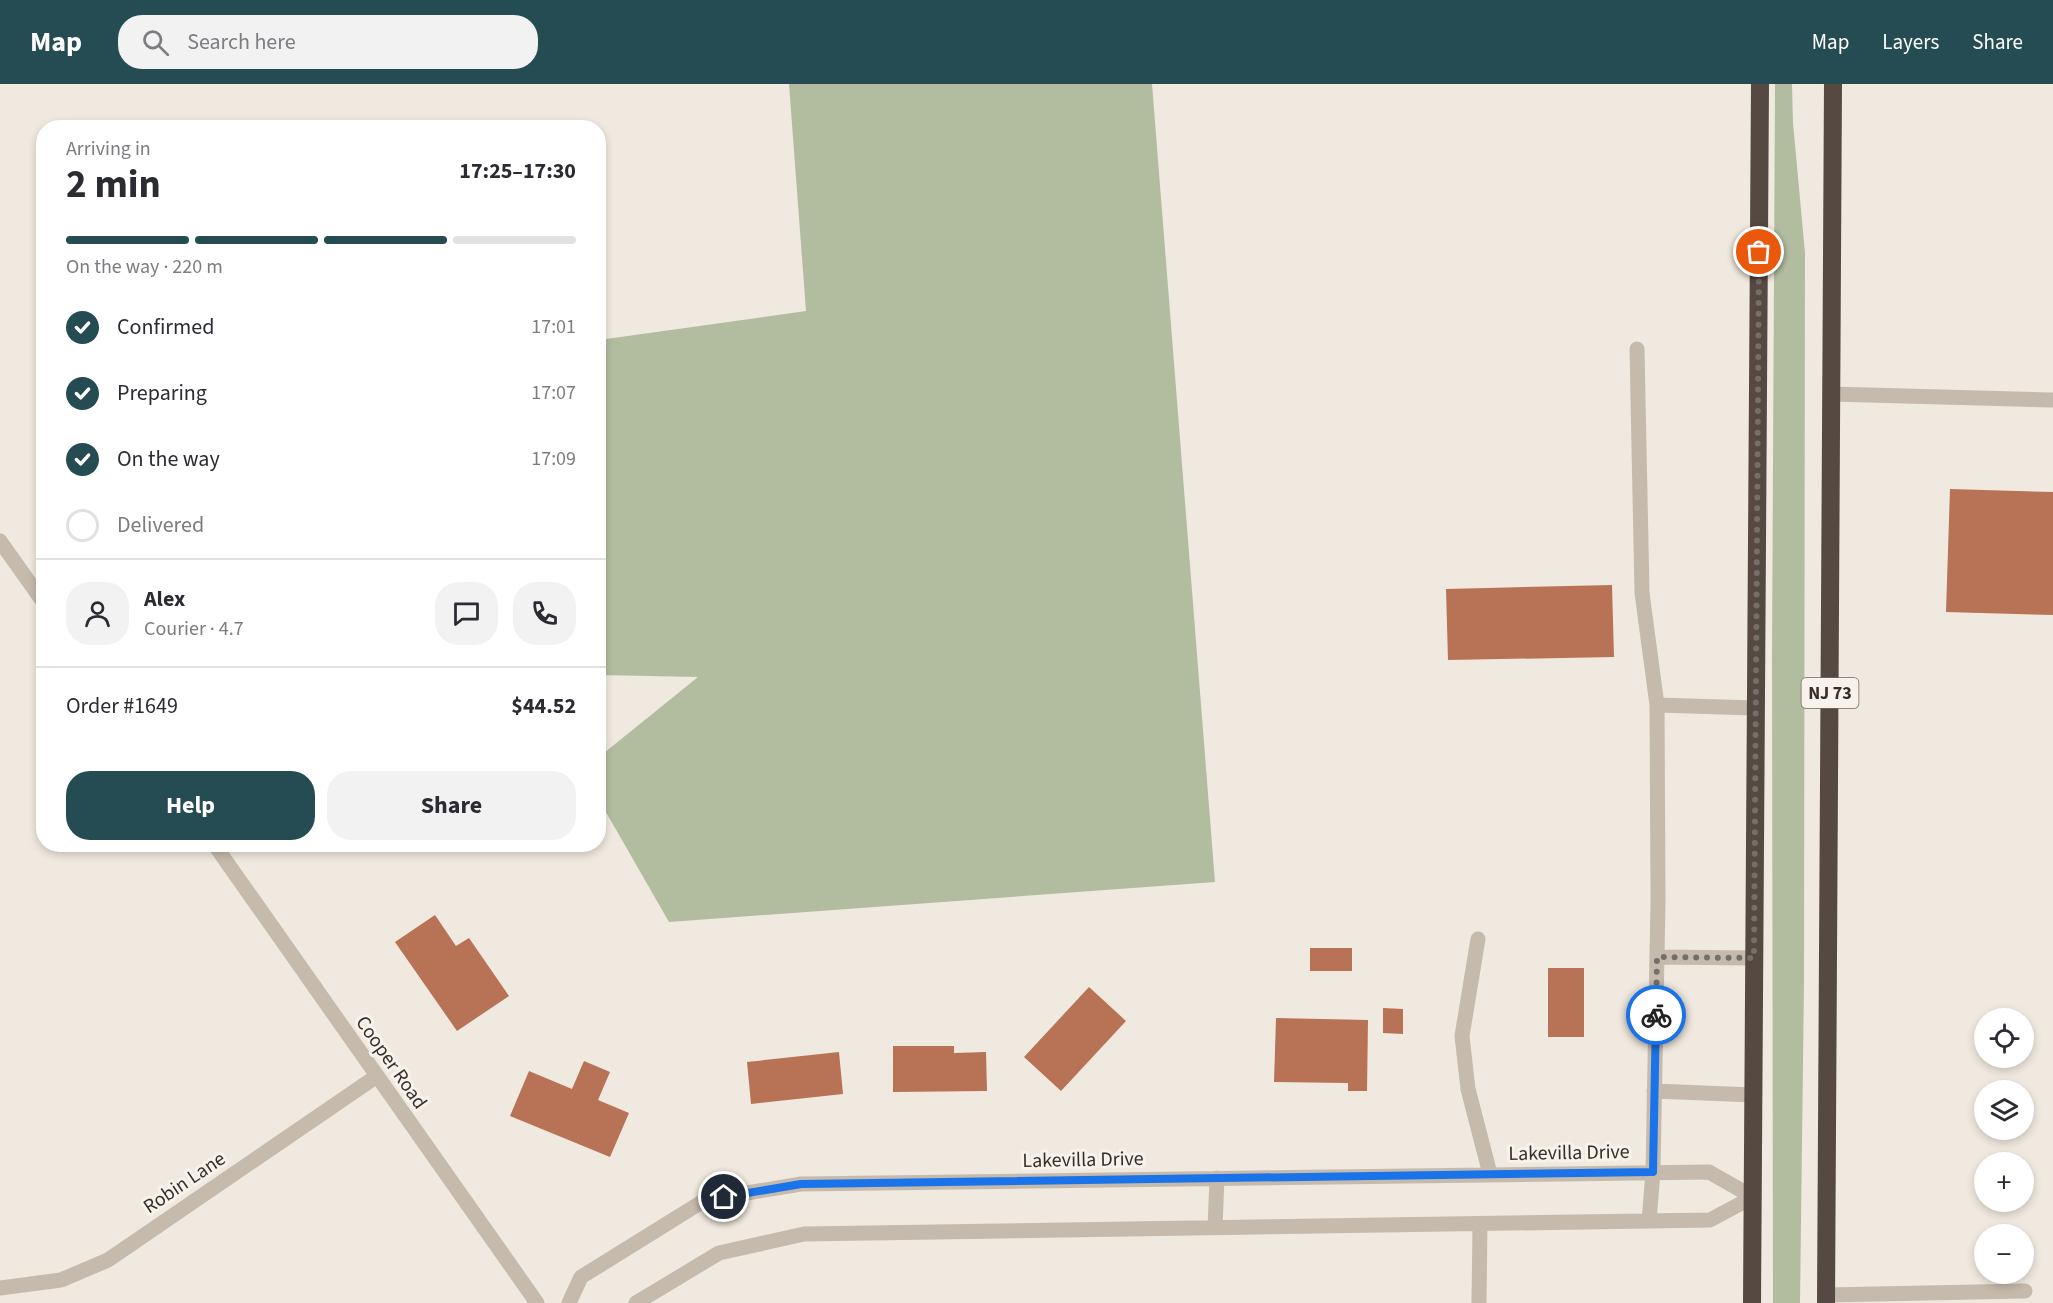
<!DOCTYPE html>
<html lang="en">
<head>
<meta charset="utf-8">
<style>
	:root { --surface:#fff; --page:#f2f2f3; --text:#2b2b33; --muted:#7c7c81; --line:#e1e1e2; --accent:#244c52 }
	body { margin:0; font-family:"Source Sans 3",sans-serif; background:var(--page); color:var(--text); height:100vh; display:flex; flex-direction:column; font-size:22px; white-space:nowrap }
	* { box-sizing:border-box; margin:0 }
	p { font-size:20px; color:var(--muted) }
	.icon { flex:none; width:33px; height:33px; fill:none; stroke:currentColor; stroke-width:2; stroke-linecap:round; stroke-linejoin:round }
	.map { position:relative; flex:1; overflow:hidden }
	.drawer { position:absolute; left:36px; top:36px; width:570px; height:732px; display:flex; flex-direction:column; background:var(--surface); border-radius:24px; box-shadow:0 3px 9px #0003 }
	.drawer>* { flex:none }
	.fabs { position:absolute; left:1974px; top:924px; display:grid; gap:12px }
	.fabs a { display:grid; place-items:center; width:60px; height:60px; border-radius:50%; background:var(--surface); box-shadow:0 3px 9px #0003; font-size:30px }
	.pin { position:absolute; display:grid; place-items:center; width:51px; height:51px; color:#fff; margin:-26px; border:3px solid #fff; border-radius:50%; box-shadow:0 2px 6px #0007 }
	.courier { position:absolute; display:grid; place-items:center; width:60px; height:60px; margin:-30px; border:4px solid #1a73e8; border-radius:50%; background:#fff; color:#222; box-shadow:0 2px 8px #0007 }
	.head em { font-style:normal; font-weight:700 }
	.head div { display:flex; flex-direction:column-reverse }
	.head { display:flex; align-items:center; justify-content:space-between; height:102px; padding:0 30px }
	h1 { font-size:39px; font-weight:700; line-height:45px }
	.bar { display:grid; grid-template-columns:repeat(4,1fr); gap:9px 6px; align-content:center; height:72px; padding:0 30px }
	.bar i { height:8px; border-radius:4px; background:var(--line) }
	.bar .on { background:var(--accent) }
	.bar p { grid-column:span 4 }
	.line { display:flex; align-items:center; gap:15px; padding:0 30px; border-top:2px solid var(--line) }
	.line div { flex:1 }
	.round { display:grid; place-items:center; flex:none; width:63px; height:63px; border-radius:24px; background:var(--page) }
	ol { padding:0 30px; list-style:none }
	li { display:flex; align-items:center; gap:18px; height:66px }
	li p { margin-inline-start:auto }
	li .icon { padding:6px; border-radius:50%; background:var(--accent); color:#fff; stroke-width:4 }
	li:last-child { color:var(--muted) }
	li i { width:33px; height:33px; border:3px solid var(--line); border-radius:50% }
	.action { display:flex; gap:12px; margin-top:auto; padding:12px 30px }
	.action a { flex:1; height:69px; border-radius:24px; background:var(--accent); color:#fff; font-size:24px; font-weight:700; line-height:69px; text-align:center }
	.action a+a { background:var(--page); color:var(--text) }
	header { display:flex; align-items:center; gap:36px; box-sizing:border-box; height:84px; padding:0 30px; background:var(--accent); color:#fff }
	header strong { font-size:28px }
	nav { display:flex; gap:33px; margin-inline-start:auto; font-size:21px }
	.search { width:420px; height:54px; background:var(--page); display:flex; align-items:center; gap:15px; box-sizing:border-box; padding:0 21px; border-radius:24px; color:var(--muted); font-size:22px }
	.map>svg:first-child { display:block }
	.green { fill:#b2bda0 }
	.building { fill:#b87255 }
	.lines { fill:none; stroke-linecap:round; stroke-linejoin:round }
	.minor { stroke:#c6baac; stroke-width:15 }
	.highway { stroke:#554942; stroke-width:18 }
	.done { stroke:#766f69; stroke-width:6; stroke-dasharray:0 10.8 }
	.route { stroke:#1a73e8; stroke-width:8 }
	.labels { text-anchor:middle; stroke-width:6; stroke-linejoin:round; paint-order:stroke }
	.shield { fill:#f8f2eb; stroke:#706964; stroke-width:1.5 }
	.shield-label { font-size:18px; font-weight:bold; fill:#352e2a }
	.street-label { font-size:20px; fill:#352e2a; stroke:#f8f2eb }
</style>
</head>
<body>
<header>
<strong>Map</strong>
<div class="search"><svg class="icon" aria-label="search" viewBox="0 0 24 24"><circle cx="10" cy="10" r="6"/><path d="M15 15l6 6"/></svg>Search here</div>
<nav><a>Map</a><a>Layers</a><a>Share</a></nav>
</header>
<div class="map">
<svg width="2053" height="1219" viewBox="0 0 2053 1219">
	<rect width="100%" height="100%" fill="#f0e9df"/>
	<path class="green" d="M789,0H1152L1215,798L669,838L599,716V673L698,593L599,591V256L806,227Z
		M1775,0H1792L1793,39L1805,169L1804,898L1800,1219H1773L1772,573Z"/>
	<path class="building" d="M1950,405L2053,408V531L1946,528Z
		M1612,501L1614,573L1448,576L1446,505Z
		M435,831L456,862L469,854L509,912L457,947L395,858Z
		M1310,864H1352V887H1310Z
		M1548,884H1584V953H1548Z
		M1089,903L1126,937L1061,1007L1024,973Z
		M1383,924L1403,925V950L1383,949Z
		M1276,934L1368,936L1367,1007H1348V999L1274,998Z
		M893,962H954V969L986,968L987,1007L893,1008Z
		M839,968L843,1010L751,1020L747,978Z
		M584,977L610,988L598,1016L629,1029L610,1073L510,1032L529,987L572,1005Z"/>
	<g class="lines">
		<path class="minor" d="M1637,265L1642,509L1657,621L1658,817L1653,1088L1649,1137
			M1831,310L2053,316
			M0,457L44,519
			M1657,621L1755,624
			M214,760L537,1219
			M1478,855L1462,952L1468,1005L1490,1090
			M1657,873L1754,874
			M1654,1007L1753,1011
			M1215,1144L1217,1094
			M0,1204L61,1196L108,1176L377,992
			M1826,1211L2025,1207
			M569,1219L581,1193L705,1116L801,1100L1709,1088L1753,1113
			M636,1219L719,1169L804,1150L1710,1136L1753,1113
			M1479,1219L1480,1140"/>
		<path class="highway" d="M1752,1219L1760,0
			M1826,1219L1833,0"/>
	</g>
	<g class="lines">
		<path class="done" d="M1656,931L1657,873L1754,874L1759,168"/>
		<path class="route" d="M724,1113L801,1100L1653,1088L1656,931"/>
	</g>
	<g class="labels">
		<rect class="shield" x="1801.5" y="594" width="57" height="30" rx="4.5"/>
		<g class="shield-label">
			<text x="1830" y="615">NJ 73</text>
		</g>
		<g class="street-label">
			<text transform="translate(392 978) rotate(55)" y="7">Cooper Road</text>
			<text transform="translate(1569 1068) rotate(-1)" y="7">Lakevilla Drive</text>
			<text transform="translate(1083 1075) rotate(-1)" y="7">Lakevilla Drive</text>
			<text transform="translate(184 1098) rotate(-34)" y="7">Robin Lane</text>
		</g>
	</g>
</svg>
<div class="fabs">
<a><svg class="icon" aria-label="locate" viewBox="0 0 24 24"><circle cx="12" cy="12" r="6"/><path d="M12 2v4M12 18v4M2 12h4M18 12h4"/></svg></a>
<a><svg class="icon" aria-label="layers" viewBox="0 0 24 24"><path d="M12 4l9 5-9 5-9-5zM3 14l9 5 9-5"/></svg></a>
<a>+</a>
<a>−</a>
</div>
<div class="pin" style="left:1759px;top:168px;background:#ea580c"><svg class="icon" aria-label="bag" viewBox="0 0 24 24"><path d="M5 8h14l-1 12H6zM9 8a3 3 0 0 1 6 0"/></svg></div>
<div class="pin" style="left:724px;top:1113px;background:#1f2937"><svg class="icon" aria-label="home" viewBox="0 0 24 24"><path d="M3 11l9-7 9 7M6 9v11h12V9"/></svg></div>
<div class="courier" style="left:1656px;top:931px"><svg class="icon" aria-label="bike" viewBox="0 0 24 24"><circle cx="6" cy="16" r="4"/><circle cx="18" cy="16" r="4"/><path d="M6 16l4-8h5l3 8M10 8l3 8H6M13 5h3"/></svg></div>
<section class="drawer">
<div class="head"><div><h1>2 min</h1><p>Arriving in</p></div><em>17:25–17:30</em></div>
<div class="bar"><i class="on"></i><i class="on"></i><i class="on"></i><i></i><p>On the way · 220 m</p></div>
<ol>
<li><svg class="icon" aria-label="check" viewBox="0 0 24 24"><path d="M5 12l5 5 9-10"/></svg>Confirmed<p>17:01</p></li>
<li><svg class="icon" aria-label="check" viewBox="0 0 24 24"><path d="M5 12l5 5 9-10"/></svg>Preparing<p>17:07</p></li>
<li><svg class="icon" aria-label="check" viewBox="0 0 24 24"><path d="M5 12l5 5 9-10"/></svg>On the way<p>17:09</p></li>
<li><i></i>Delivered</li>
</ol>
<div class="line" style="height:108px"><a class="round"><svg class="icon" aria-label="person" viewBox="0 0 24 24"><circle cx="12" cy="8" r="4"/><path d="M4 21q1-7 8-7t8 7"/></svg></a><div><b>Alex</b><p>Courier · 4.7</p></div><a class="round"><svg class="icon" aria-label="chat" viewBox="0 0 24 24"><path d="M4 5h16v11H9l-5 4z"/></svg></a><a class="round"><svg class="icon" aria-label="phone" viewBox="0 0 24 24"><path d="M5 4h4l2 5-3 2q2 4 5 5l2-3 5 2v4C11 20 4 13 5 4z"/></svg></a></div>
<div class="line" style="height:78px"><div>Order #1649</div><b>$44.52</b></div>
<div class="action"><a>Help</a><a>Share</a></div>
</section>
</div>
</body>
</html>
